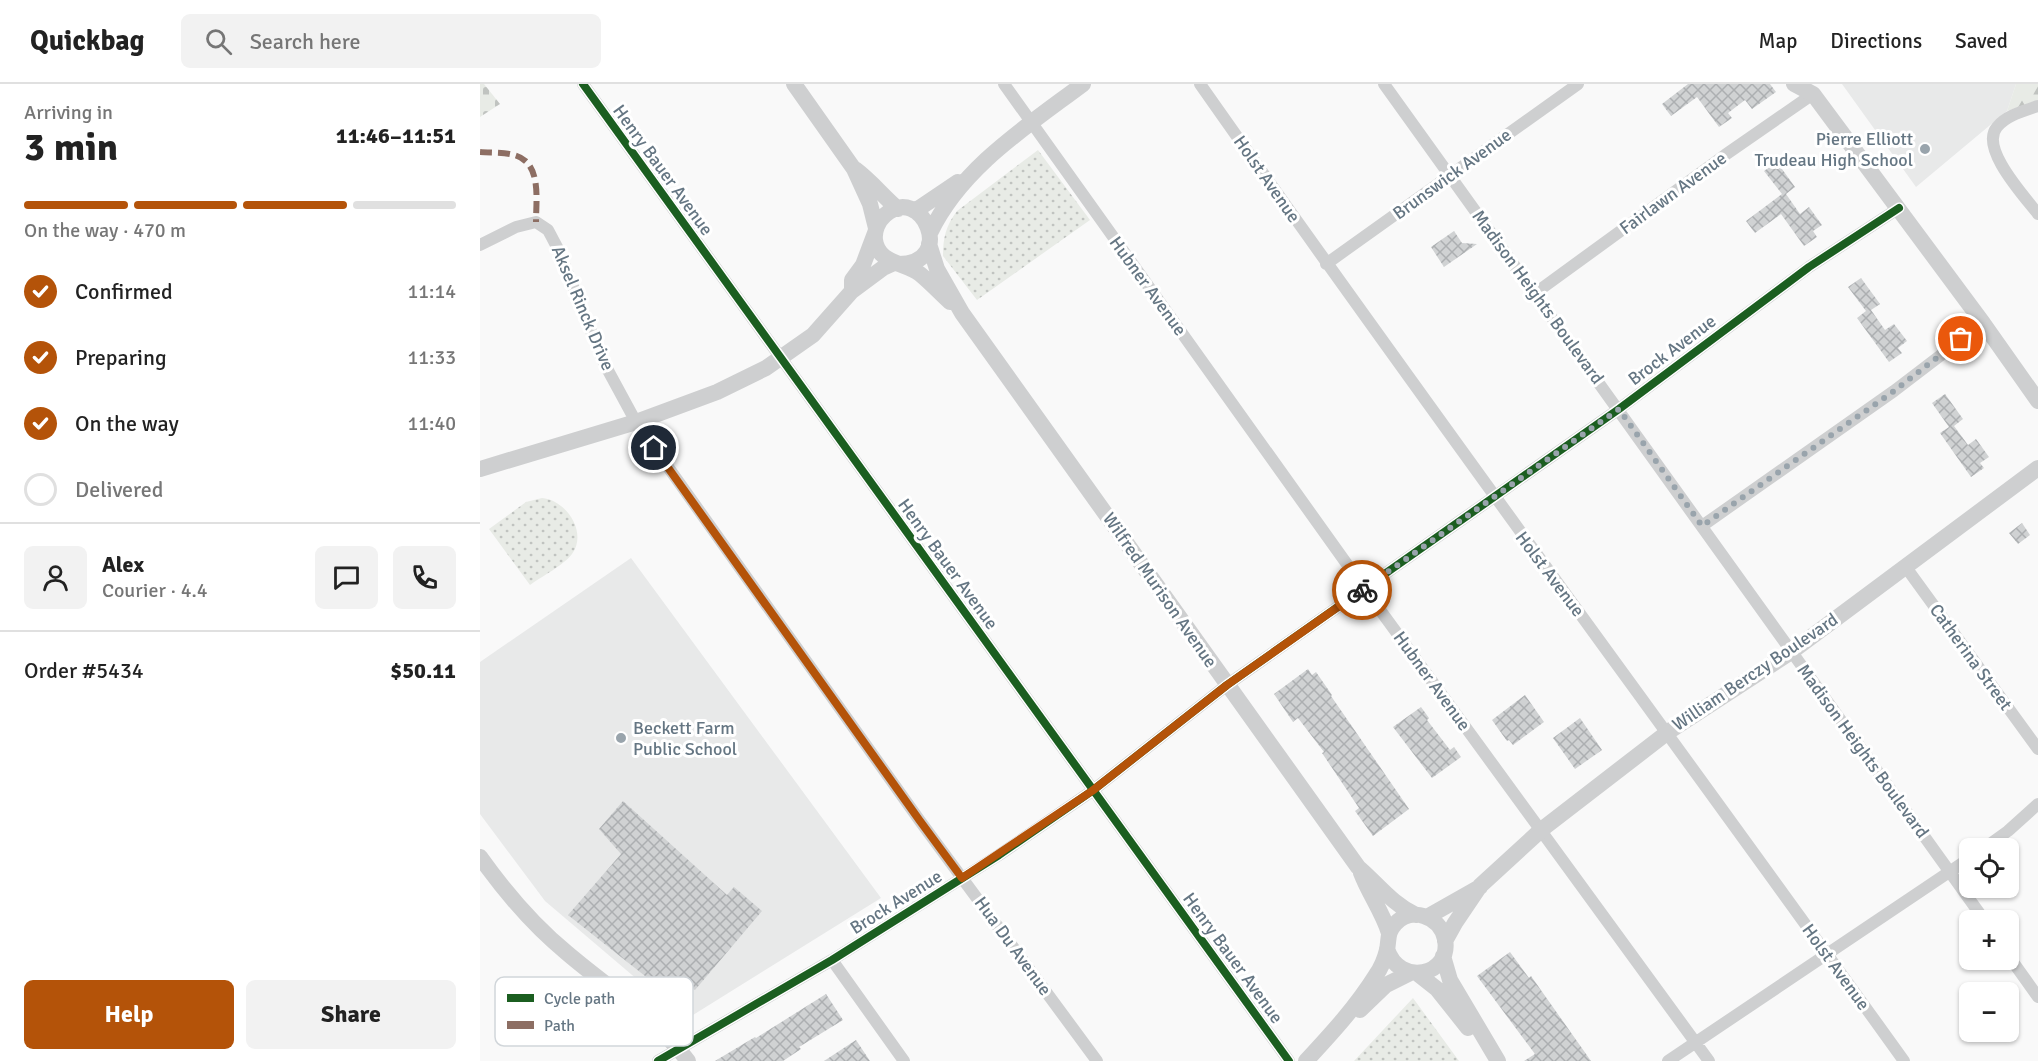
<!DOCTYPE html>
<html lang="en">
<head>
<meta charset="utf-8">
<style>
	:root { --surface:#fff; --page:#f2f2f2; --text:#222; --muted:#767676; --line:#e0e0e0; --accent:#b45309 }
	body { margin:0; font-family:Signika,sans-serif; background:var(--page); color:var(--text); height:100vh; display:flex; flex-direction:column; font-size:22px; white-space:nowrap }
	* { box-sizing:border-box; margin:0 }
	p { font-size:20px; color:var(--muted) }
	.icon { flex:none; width:33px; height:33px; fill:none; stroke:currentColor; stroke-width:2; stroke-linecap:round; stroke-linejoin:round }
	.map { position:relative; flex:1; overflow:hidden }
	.sheet { display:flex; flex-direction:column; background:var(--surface); width:480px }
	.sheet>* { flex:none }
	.fabs { position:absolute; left:1479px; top:754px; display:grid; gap:12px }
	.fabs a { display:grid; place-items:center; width:60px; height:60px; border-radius:9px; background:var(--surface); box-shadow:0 2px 4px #0004; font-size:30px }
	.pin { position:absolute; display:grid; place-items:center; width:51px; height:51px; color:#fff; margin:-26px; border:3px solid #fff; border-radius:50%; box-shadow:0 2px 6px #0007 }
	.courier { position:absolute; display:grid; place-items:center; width:60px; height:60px; margin:-30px; border:4px solid #b45309; border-radius:50%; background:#fff; color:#222; box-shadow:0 2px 8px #0007 }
	.overview em { font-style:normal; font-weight:700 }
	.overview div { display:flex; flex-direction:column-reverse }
	.overview { display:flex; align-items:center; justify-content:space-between; height:102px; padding:0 24px }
	h1 { font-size:39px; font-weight:700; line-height:45px }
	.bar { display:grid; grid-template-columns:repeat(4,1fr); gap:9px 6px; align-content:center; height:72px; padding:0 24px }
	.bar i { height:8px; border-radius:4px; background:var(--line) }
	.bar .active { background:var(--accent) }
	.bar p { grid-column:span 4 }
	.line { display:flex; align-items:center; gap:15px; padding:0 24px; border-top:2px solid var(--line) }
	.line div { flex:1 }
	.round { display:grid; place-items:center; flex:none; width:63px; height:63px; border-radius:9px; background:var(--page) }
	ol { padding:0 24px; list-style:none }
	li { display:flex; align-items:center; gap:18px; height:66px }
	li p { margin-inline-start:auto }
	li .icon { padding:6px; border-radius:50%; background:var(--accent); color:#fff; stroke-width:4 }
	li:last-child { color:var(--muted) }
	li i { width:33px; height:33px; border:3px solid var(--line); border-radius:50% }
	.primary-button { display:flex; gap:12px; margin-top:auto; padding:12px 24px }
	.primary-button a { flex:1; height:69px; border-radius:9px; background:var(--accent); color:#fff; font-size:24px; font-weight:700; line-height:69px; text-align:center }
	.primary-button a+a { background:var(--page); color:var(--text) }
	header { display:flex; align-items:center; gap:36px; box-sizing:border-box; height:84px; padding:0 30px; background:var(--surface); border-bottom:2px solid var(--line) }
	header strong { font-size:28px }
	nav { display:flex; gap:33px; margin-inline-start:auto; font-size:21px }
	.search { width:420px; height:54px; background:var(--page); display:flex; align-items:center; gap:15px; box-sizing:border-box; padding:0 21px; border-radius:9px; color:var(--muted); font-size:22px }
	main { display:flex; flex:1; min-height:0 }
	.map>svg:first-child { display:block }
	.built { fill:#e8e9e9 }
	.forest { fill:url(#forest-firs) }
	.cemetery { fill:url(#cemetery-stones) }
	.park { fill:url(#park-dots) }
	.building { fill:url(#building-cross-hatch) }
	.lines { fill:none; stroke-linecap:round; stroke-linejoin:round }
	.minor { stroke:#cecfd0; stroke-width:12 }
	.tertiary { stroke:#cecfd0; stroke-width:16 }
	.quiet { stroke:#8d6e63; stroke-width:6; stroke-dasharray:12 6; stroke-linecap:butt }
	.cycleway-casing { stroke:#fff; stroke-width:11 }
	.cycleway { stroke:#1b5e20; stroke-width:8 }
	.done { stroke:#99a4ac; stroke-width:6; stroke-dasharray:0 10.8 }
	.route { stroke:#b45309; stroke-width:8 }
	.poi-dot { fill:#99a4ac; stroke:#fff; stroke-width:2 }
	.labels { text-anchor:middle; stroke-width:6; stroke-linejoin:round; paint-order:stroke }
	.poi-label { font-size:18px; fill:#657683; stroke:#fff; text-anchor:end }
	.street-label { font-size:18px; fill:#657683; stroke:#fff }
	.key { fill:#fff; stroke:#d1d6da; stroke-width:1.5 }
	.key-label { font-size:16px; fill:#657683 }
</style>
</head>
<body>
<header>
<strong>Quickbag</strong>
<div class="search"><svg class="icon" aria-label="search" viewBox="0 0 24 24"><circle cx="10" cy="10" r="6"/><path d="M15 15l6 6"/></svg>Search here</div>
<nav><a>Map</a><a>Directions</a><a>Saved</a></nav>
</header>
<main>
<section class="sheet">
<div class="overview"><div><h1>3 min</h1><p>Arriving in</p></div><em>11:46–11:51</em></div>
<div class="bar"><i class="active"></i><i class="active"></i><i class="active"></i><i></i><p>On the way · 470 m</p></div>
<ol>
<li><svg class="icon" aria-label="check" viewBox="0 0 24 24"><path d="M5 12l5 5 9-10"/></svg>Confirmed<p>11:14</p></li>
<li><svg class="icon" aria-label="check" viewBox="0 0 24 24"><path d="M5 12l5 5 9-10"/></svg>Preparing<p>11:33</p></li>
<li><svg class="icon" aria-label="check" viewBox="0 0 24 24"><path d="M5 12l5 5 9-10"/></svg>On the way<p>11:40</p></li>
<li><i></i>Delivered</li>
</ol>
<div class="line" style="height:108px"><a class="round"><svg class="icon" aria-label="person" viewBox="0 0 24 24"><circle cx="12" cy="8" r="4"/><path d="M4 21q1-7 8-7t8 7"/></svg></a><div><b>Alex</b><p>Courier · 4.4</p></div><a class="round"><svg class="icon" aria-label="chat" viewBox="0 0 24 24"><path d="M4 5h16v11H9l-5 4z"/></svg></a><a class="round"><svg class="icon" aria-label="phone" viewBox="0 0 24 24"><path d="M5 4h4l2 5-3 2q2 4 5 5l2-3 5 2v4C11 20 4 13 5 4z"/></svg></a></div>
<div class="line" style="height:78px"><div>Order #5434</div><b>$50.11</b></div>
<div class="primary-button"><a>Help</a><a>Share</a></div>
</section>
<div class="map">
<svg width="1558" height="977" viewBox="0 0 1558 977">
	<defs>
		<pattern id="forest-firs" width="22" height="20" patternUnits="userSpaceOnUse" patternTransform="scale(1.5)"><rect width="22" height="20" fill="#e8ebe6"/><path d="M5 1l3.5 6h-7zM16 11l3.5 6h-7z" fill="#c0c3c0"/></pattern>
		<pattern id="cemetery-stones" width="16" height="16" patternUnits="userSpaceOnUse" patternTransform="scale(1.5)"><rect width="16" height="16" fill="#e8ebe6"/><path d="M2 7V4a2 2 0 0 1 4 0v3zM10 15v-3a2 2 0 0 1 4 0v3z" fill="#c0c3c0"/></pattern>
		<pattern id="park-dots" width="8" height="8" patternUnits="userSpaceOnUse" patternTransform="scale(1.5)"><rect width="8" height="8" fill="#e8ebe6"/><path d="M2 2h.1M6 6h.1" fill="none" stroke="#c0c3c0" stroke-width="1.8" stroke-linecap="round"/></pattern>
		<pattern id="building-cross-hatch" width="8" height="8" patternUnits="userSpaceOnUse" patternTransform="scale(1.5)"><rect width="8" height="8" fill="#d0d2d3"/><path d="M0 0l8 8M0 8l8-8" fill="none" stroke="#acafb1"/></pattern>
	</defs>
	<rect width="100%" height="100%" fill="#f9f9f9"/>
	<path class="built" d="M1362,0H1536L1527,27L1436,103Z
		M151,474L401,814L205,936L65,817L0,730V578Z"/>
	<path class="forest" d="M1536,0H1558V16L1527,27Z"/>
	<path class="cemetery" d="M0,0H4L20,20L0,33Z"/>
	<path class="park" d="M558,66L610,136L497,216L463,172C463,154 466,141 477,127Z
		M62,414C86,416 108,448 92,470C84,481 61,493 50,501L9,445L46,418Z
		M933,914L979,977H874Z"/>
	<path class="building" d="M1208,0H1290L1296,8L1272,25L1265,16L1248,29L1252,34L1239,43L1217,13L1191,32L1182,20Z
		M1297,78L1315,103L1306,110L1320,130L1329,123L1342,141L1333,147L1337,153L1324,162L1301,130L1275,149L1266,137L1302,110L1284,87Z
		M974,147L982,159L997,160L964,183L951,163Z
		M1381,194L1400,220L1391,226L1405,246L1414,240L1427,257L1418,264L1422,269L1409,278L1377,234L1386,227L1368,203Z
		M1465,310L1483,335L1474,342L1488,361L1496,355L1509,373L1500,379L1504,384L1491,393L1460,349L1469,343L1452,319Z
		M1542,439L1550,451L1538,460L1529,449Z
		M828,585L832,591L836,588L852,611L851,612L929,725L893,752L875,727L879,724L842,669L844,668L818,634L813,638L794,610Z
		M1045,611L1064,638L1033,661L1029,656L1027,657L1012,636Z
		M941,623L949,634L947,636L970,666L974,663L981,673L952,694L913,643Z
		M1100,634L1122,666L1095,685L1073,654Z
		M143,717L247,811L254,803L282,827L215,906L197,899L189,911L88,831L141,770L119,745Z
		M1030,868L1049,894L1051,892L1111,977H1044L1055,970L997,892Z
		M346,910L363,936L319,963L321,965L303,977H235L275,953L276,954Z
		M376,956L390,977H344Z"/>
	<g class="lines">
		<path class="minor" d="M103,0L809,977
			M524,0L884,504L1229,977
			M720,0C951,329 1190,651 1424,977
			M904,0L1505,837
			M1558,22C1544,27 1527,31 1517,43C1499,64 1545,113 1558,130
			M0,161L36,143L56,138L68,146L77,163L124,279L156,338L440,737L617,977
			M846,180L1098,0
			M1054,210L1245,71L1333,10
			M1222,442L1414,307L1503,239
			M1425,482L1558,665
			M1503,765L1528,747L1558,720
			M1528,871L1558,913
			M352,876L424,977
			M178,977L352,876L519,771L612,707L747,601L1139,325L1329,183L1419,124
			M1188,977L1490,774"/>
		<path class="tertiary" d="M314,0L374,85L390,120L396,144
			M1314,0L1333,10L1503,239L1558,317
			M375,85C391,97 403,112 418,125
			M435,127L478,98
			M450,149C481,84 547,42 603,0
			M449,160L457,185L482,229L878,783C898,800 912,820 936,831
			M419,180C477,180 442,98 405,131C398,137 394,147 395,156C398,180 425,178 440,190C451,199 460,209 470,218
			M372,206V196L383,181L395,149
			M0,385L156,338L237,308L286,284L333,251L372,207L403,184L414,179
			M0,773C25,808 54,842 87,869C128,904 175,933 208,977
			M881,789C889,810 902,827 909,849
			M947,833L1000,803
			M965,857L975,839L1000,802L1061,746L1188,648L1311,568L1558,384
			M963,872L970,896L1018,977
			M938,890L957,905L988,944
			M880,926L906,901L930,889
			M826,977C851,950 876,923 896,891C901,884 905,874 907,866C909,856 907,848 915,840C931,822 960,832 965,855C972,892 919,903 907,865"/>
		<path class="quiet" d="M0,68C11,69 23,68 34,71C62,78 56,115 56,138"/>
		<g class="cycleway-casing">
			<path id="cycleway" d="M103,0L809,977
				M178,977L352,876L519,771L612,707L747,601L1139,325L1329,183L1419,124"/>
		</g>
		<use href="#cycleway" class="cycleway"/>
	</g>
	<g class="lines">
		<path class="done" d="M882,506L1139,325L1222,442L1414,307L1481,255"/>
		<path class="route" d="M174,364L440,737L482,794L612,707L747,601L882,506"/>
	</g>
	<g class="poi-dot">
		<circle cx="1445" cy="65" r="6"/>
		<circle cx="141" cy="654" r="6"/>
	</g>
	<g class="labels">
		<g class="poi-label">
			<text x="1433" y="61">Pierre Elliott<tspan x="1433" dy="21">Trudeau High School</tspan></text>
			<text x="153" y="650" text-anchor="start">Beckett Farm<tspan x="153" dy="21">Public School</tspan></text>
		</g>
		<g class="street-label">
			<text transform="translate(183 86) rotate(54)" y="6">Henry Bauer Avenue</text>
			<text transform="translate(972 90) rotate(-36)" y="6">Brunswick Avenue</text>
			<text transform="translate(787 95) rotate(55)" y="6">Holst Avenue</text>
			<text transform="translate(1193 109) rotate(-36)" y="6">Fairlawn Avenue</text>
			<text transform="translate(668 202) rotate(54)" y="6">Hubner Avenue</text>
			<text transform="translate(1058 213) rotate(54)" y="6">Madison Heights Boulevard</text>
			<text transform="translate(103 224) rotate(67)" y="6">Aksel Rinck Drive</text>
			<text transform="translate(1192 266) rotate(-37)" y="6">Brock Avenue</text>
			<text transform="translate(468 480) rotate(54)" y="6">Henry Bauer Avenue</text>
			<text transform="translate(1070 490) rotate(53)" y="6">Holst Avenue</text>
			<text transform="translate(680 506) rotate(55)" y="6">Wilfred Murison Avenue</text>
			<text transform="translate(1491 573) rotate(54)" y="6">Catherina Street</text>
			<text transform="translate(1275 588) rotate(-34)" y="6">William Berczy Boulevard</text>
			<text transform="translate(952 597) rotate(54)" y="6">Hubner Avenue</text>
			<text transform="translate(1383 667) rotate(54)" y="6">Madison Heights Boulevard</text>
			<text transform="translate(416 818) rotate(-32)" y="6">Brock Avenue</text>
			<text transform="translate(533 862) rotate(54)" y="6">Hua Du Avenue</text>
			<text transform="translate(753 874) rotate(54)" y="6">Henry Bauer Avenue</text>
			<text transform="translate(1356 883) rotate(54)" y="6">Holst Avenue</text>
		</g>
	</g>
	<rect x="15" y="893" width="198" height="69" rx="9" class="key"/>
	<rect x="27" y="910" width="27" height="8" fill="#1b5e20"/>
	<rect x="27" y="937" width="27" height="8" fill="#8d6e63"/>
	<g class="key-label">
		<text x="64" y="920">Cycle path</text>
		<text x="64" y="947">Path</text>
	</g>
</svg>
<div class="fabs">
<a><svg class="icon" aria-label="locate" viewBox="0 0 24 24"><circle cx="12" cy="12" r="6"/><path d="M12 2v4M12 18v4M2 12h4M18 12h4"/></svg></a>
<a>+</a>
<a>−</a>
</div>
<div class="pin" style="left:1481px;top:255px;background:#ea580c"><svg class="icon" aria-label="bag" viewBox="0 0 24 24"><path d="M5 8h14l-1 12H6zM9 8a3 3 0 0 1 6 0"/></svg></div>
<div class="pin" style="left:174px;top:364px;background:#1f2937"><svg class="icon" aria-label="home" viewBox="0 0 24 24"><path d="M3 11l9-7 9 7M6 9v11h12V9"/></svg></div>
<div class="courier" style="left:882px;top:506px"><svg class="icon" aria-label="bike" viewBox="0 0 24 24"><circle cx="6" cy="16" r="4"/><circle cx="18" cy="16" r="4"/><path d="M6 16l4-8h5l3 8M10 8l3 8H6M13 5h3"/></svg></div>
</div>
</main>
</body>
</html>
